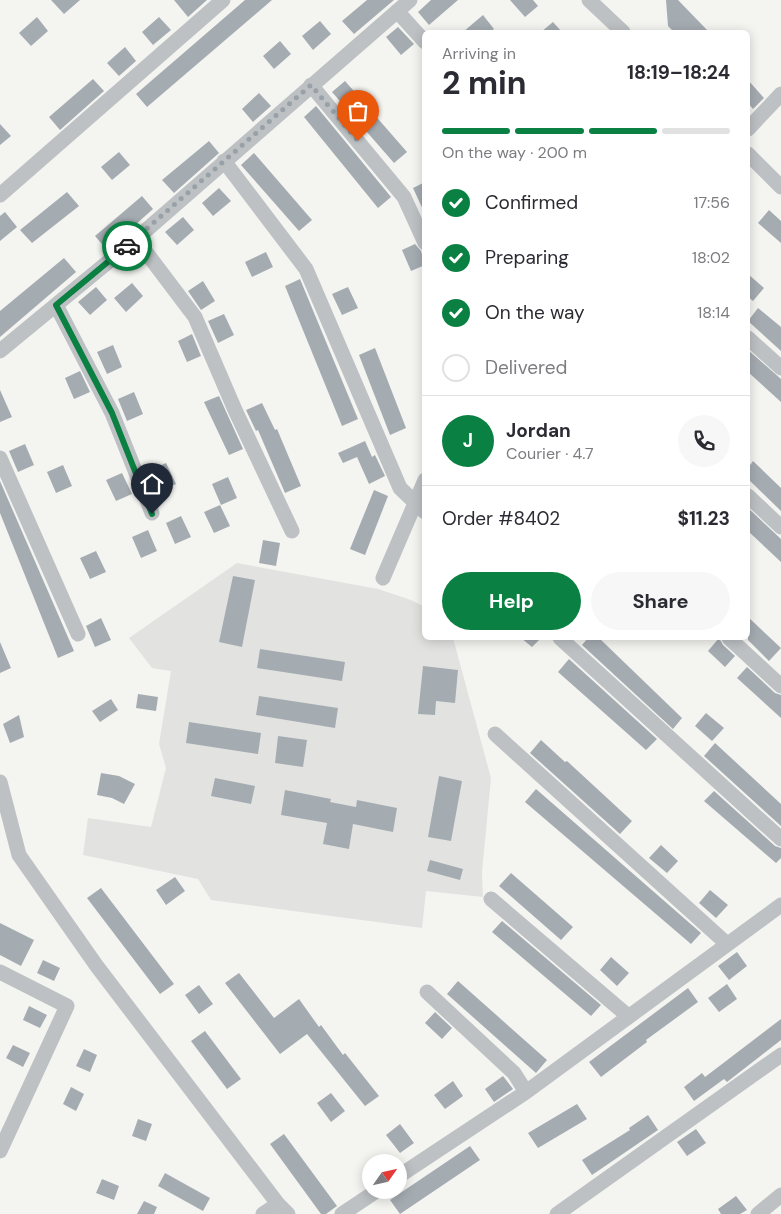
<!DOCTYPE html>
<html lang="en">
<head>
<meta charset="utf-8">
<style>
	:root { --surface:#fff; --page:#f7f7f7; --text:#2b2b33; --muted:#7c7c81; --line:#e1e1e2; --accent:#0b8043 }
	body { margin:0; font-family:"DM Sans",sans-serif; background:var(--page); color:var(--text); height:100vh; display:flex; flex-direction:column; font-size:19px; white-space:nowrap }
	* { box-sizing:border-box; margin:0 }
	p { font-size:16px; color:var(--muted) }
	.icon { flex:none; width:28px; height:28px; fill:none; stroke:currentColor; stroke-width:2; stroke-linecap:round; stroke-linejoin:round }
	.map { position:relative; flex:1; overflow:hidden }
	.details { position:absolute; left:422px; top:30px; width:328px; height:610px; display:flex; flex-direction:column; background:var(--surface); border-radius:8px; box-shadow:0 2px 12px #0003 }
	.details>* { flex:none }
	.needle { width:32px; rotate:56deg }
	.controls { position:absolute; left:362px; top:1154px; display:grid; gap:10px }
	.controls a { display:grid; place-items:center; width:45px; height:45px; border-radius:50%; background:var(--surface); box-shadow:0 2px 12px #0003; font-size:25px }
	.pin { position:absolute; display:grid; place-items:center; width:42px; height:42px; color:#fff; margin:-51px -21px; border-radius:50% 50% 50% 0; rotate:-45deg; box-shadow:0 0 5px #0007 }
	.pin .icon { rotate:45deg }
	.courier { position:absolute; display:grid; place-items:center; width:50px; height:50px; margin:-25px; border:4px solid #0b8043; border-radius:50%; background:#fff; color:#222; box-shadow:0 1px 6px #0007 }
	.head em { font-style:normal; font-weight:700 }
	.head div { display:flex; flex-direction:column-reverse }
	.head { display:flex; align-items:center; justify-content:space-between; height:85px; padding:0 20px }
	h1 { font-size:32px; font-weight:700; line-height:38px }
	.bar { display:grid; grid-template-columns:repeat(4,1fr); gap:8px 5px; align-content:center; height:60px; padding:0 20px }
	.bar i { height:6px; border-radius:4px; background:var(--line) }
	.bar .active { background:var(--accent) }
	.bar p { grid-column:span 4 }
	.line { display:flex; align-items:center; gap:12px; padding:0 20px; border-top:1px solid var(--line) }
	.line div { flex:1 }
	.round { display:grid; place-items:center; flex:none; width:52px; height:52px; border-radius:26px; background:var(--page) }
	ol { padding:0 20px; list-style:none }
	li { display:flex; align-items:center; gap:15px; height:55px }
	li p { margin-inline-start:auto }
	li .icon { padding:5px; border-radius:50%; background:var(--accent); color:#fff; stroke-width:4 }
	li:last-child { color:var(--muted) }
	li i { width:28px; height:28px; border:2px solid var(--line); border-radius:50% }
	.cta { display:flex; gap:10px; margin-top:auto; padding:10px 20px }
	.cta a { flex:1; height:58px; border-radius:30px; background:var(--accent); color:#fff; font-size:20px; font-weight:700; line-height:58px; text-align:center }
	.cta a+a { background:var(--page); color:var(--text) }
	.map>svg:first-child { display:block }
	.built { fill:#e2e3e1 }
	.building { fill:#a5acb1 }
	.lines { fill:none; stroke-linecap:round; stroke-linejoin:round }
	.minor { stroke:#bdc1c4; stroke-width:15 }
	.done { stroke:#98a1a7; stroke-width:5; stroke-dasharray:0 9 }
	.route { stroke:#0b8043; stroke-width:6 }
</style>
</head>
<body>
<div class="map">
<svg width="781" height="1214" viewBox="0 0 781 1214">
	<rect width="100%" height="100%" fill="#f4f4f1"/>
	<path class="built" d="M237,563L378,589L411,600L425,607V638H453L491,778L482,872L483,897L426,891L422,928L211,900L198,879L83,855L88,818L151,827L166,768L159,744L171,671L152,668L129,638Z"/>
	<path class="building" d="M51,0H80L64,14Z
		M174,0H207L188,17Z
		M245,0H272L147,107L136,94Z
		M367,0H394L354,34L342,21Z
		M431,0H458L429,25L418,12Z
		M510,0H533L538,6L525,17Z
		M666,0H678L709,32H674L668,26Z
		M483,15L494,29L490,32H463Z
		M37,17L48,31L31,46L19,33Z
		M159,17L171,30L153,45L142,32Z
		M320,21L331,34L313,50L302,36Z
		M553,22L562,32H541Z
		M398,27L414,44L401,55L386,37Z
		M280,41L291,54L274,69L263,56Z
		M125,47L136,61L119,76L107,63Z
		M93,79L104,91L60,130L49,117Z
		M748,80L764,98L753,109L748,103Z
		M345,81L407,152L394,163L332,92Z
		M259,93L271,106L253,122L242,109Z
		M316,106L391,197L378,208L304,117Z
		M0,124L11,136L0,145Z
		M209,141L219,153L174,193L162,180Z
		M119,152L130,165L112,180L101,167Z
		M254,153L312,220L299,231L241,165Z
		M425,182V214L413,188Z
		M219,188L231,201L213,216L202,203Z
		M67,192L79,206L32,243L20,230Z
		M142,196L153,209L107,250L95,236Z
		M769,210L781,221V243L758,223Z
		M5,212L17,227L0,241V216Z
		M183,217L194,230L177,245L165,232Z
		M415,244L421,251L425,265L411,271L402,250Z
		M266,252L273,267L252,277L245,262Z
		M64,258L76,272L0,337V311Z
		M748,274L764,288L753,301L748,297Z
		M300,279L358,419L342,426L285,286Z
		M203,281L215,301L201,310L188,291Z
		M132,283L143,296L126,312L114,298Z
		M96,287L107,300L90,315L78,302Z
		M348,287L358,308L342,315L332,294Z
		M758,308L781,327V351L748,321Z
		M224,314L234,335L218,343L208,321Z
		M192,334L201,356L187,362L178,341Z
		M113,345L122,367L107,374L97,352Z
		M375,348L406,428L390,435L359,355Z
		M748,350L781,379V402L748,372Z
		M80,371L90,392L74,399L65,378Z
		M0,390L12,417L0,422Z
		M134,392L143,414L127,421L118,399Z
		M219,396L243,449L229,455L204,402Z
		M262,403L275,430L277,429L301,486L285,493L258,430L256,431L246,410Z
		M365,441L372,457L375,455L385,476L369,484L357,457L343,463L338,453Z
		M25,444L34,465L18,472L9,451Z
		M753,461L781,488V511L748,479V468Z
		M166,463L176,484L160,491L150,470Z
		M63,465L72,486L56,493L47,472Z
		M122,473L132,494L116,501L106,480Z
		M228,477L237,498L221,505L212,484Z
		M0,481L74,651L58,658L0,513Z
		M374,490L388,496L365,555L350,549Z
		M220,505L230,526L214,533L204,512Z
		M748,508L781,539V562L748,531Z
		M181,516L191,537L175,544L166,523Z
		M148,530L157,551L141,558L132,537Z
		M263,540L280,543L276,566L259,563Z
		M96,551L106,572L90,579L80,558Z
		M233,576L255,580L242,647L219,642Z
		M748,617L781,648L769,661L748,640Z
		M101,618L111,640L95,647L86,626Z
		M521,638H541L532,647Z
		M588,638H599L682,718L673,729L582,645Z
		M719,638L723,645L735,656L725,667L708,651Z
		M0,642L11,668L0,673Z
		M260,649L345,662L342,681L257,668Z
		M569,659L657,739L646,750L558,672Z
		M423,666L458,670L455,703L436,701L435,715L418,714Z
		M747,667L775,693L781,695V718L737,678Z
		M138,694L158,697L156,711L136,708Z
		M259,696L338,708L335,728L256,715Z
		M111,699L118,710L100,722L92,711Z
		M706,713L724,728L712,741L695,726Z
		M19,715L24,737L10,743L3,724Z
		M189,722L261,733L258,754L186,743Z
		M278,736L307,740L303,767L275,763Z
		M541,740L565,762L567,761L632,821L620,834L530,753Z
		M715,743L781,804V826L704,756Z
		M101,773L119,776L135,784L124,804L112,798L97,795Z
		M439,776L462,781L451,841L428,837Z
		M215,778L255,786L251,804L211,796Z
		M536,789L701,933L691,944L525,802Z
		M285,790L331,799L330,802L356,807L357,800L397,808L393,832L353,824L349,849L323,844L327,823L281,815Z
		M714,791L775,846L781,848V858L776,863L704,801Z
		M661,845L678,861L667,873L649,858Z
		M430,860L463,869L460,880L427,871Z
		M511,873L573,927L561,940L499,886Z
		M175,877L185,891L166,905L156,890Z
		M101,888L174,984L160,994L87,898Z
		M710,890L728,905L716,918L699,903Z
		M502,921L601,1005L591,1016L492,932Z
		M0,923L34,940L21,966L0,955Z
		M737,952L747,966L729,980L718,966Z
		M611,957L629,973L617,986L600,970Z
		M43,960L60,968L54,981L37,973Z
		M239,973L274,1018L299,999L319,1027L321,1025L343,1055L345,1053L379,1096L365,1106L307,1034L280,1054L225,983Z
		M458,981L547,1060L536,1073L447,994Z
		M727,984L737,999L719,1012L708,998Z
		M199,985L213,1004L199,1014L185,995Z
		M688,988L698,1002L646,1040L647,1042L601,1077L589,1062Z
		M29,1006L47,1015L40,1028L23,1020Z
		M435,1012L452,1028L442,1039L425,1023Z
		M781,1019V1040L727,1082L724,1079L694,1101L684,1087L702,1073L705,1077Z
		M205,1031L241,1079L227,1089L191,1041Z
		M13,1045L30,1053L23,1067L6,1058Z
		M84,1049L97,1055L90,1072L76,1066Z
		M503,1076L513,1089L494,1102L485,1089Z
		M453,1081L463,1096L445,1109L434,1095Z
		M71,1087L84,1094L76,1111L63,1104Z
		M331,1093L345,1111L331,1122L317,1103Z
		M577,1104L587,1119L538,1148L528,1133Z
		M648,1115L658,1130L592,1175L582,1160L630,1130L629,1128Z
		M138,1119L152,1124L146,1141L132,1136Z
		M400,1124L414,1143L400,1153L386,1135Z
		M696,1129L706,1143L687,1156L677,1142Z
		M284,1134L337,1206L326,1214H321L270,1144Z
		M470,1146L480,1160L400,1214L390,1200Z
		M165,1173L210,1198L203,1211L158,1186Z
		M102,1179L119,1186L114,1200L96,1193Z
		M736,1196L747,1210L740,1214H721L718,1209Z
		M144,1201L157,1207L154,1214H137Z"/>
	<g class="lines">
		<path class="minor" d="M589,0L623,32
			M397,11L425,42
			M311,85L404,197L425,243
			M748,129L781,94
			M748,154L781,187
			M224,161L306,269L400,488L425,512
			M0,195L223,0
			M136,239L195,317L235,410L292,531
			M56,305L112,413L152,513
			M748,338L781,368
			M0,351L136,239L410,0
			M0,458L78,634
			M748,496L781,527
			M383,578L425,480
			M560,638L781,839
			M729,638L781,686
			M495,734L726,943
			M0,782L19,855L96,965L278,1204L288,1214
			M491,899L628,1016
			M0,972L67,1006L0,1151
			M427,992L514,1073L526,1092
			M399,1176L526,1092L781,905
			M263,1214L278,1204
			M342,1214L378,1190
			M557,1214L781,1055
			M758,1214L781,1195"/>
	</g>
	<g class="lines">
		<path class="done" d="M127,246L311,85L358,141"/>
		<path class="route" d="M127,246L56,305L112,413L152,514"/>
	</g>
</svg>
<div class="controls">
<a><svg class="needle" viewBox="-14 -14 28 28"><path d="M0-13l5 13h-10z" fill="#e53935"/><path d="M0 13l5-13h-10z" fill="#7c7c81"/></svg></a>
</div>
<div class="pin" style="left:358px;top:141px;background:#ea580c"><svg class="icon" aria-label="bag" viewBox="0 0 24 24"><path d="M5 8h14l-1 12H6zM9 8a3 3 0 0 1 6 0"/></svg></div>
<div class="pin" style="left:152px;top:514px;background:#1f2937"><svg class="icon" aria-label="home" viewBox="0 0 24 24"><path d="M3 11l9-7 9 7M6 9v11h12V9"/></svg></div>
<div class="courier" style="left:127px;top:246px"><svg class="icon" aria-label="car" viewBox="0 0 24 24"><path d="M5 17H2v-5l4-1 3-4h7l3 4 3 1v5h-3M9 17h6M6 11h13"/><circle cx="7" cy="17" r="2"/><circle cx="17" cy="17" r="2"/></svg></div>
<section class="details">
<div class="head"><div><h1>2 min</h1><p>Arriving in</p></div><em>18:19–18:24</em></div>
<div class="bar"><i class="active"></i><i class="active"></i><i class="active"></i><i></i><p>On the way · 200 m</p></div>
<ol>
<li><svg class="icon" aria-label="check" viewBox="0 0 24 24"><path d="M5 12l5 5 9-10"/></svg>Confirmed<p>17:56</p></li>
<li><svg class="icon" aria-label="check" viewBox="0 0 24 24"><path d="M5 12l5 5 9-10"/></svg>Preparing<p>18:02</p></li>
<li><svg class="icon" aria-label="check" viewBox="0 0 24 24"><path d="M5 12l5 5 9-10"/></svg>On the way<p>18:14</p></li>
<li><i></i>Delivered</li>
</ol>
<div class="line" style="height:90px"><b class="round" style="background:var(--accent);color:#fff">J</b><div><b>Jordan</b><p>Courier · 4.7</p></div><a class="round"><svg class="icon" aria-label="phone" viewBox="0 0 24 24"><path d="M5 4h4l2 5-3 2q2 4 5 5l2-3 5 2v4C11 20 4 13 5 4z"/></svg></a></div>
<div class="line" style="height:65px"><div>Order #8402</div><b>$11.23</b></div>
<div class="cta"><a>Help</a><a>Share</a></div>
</section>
</div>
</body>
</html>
